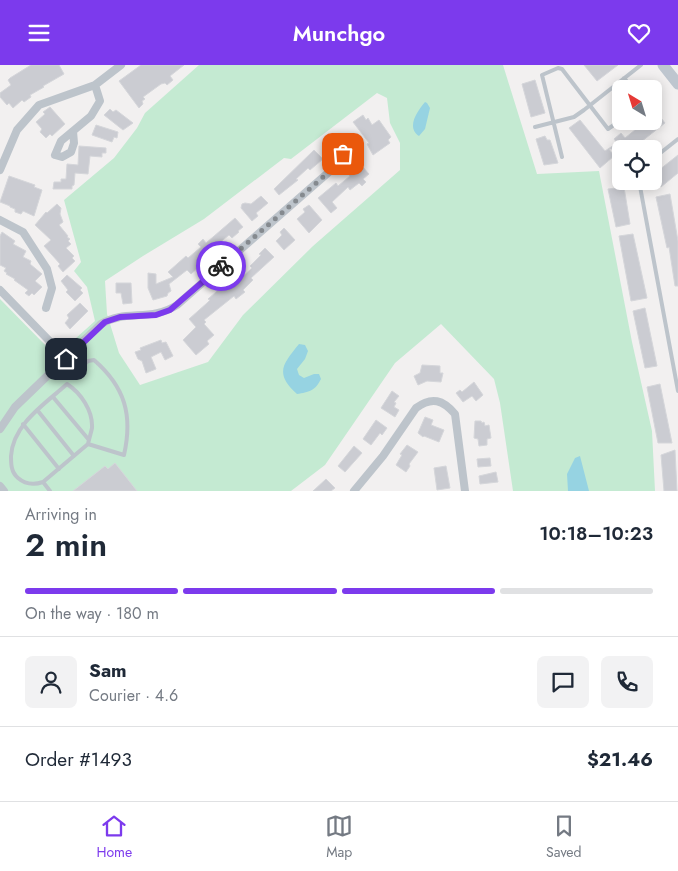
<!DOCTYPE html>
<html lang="en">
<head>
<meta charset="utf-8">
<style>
	:root { --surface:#fff; --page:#f2f2f3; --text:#1f2937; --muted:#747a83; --line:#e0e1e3; --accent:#7c3aed }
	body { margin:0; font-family:Jost,sans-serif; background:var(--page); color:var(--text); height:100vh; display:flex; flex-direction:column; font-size:19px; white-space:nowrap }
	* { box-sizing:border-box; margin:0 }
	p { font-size:16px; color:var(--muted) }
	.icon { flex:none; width:28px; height:28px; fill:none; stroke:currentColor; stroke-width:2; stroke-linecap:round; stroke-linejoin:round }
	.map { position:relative; height:426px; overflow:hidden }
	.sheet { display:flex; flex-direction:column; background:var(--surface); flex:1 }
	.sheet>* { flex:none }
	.needle { width:32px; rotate:322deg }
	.fabs { position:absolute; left:612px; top:15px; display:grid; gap:10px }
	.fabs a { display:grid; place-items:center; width:50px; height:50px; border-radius:8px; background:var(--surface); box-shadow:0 2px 12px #0003; font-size:25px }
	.pin { position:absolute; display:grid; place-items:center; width:42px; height:42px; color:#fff; margin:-21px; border-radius:10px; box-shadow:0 2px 8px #0006 }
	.courier { position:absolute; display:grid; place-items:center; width:50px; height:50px; margin:-25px; border:4px solid #7c3aed; border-radius:50%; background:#fff; color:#222; box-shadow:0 1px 6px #0007 }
	.summary em { font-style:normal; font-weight:600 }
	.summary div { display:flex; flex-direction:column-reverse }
	.summary { display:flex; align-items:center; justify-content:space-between; height:85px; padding:0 25px }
	h1 { font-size:32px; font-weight:600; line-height:38px }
	.bar { display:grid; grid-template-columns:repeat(4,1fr); gap:8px 5px; align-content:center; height:60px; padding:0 25px }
	.bar i { height:6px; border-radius:4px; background:var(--line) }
	.bar .current { background:var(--accent) }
	.bar p { grid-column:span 4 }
	.line { display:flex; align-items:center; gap:12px; padding:0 25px; border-top:1px solid var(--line) }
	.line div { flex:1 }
	.round { display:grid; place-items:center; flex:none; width:52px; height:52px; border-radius:8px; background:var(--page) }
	header { display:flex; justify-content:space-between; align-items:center; height:65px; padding:0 25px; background:var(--accent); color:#fff; font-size:22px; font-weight:600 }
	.tab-bar { display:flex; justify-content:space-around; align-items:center; height:70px; border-top:1px solid var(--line); background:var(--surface); font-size:14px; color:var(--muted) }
	.tab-bar a { display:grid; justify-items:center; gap:2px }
	.tab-bar .current { color:var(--accent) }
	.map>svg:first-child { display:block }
	.green { fill:#c4ead2; fill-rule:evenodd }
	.water { fill:#96d3e2 }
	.building { fill:#cbccd2; stroke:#d5d6da }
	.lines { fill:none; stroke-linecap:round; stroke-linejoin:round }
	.lane { stroke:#bdc4cb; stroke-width:4 }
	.street { stroke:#bdc4cb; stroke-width:8 }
	.secondary { stroke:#bec6cf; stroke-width:11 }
	.done { stroke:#858a8f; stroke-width:5; stroke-dasharray:0 9 }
	.route { stroke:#7c3aed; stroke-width:6 }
</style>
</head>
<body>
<header><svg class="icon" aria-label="menu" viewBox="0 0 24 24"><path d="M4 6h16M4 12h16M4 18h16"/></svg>Munchgo<svg class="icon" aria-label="heart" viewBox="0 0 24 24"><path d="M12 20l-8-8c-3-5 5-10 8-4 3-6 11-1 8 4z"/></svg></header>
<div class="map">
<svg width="678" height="426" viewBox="0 0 678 426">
	<rect width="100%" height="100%" fill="#f2f0f0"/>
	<path class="green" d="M199,0H503L537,109L599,106L632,277L652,366L655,426H513L500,338L494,314L441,259L395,298L325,400L291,426H0V234L53,288L66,282L95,256L87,222L74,206L81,197L64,135L114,93L137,63L145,48ZM377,28L387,33L390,58L400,78V105L313,181L243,250L208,297L140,320L119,288L107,249L105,216L143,191L204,154L284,93L291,94Z"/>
	<path class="water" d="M425,37L427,38L430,43L425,64L419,71C406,62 417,47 425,37Z
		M299,279L305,280L308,286L305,294L297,304L299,310L304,313L314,309H319L321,314C315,326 309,327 297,329C274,308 283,299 299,279Z
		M580,391L589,426H568L567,409L575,393Z"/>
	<path class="building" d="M31,0H59L64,9L43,21L44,22L30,30L31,32L24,37L22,35L13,43L9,38L7,40L0,32V28L11,20L8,15L10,13Z
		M141,0H184L170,11L173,15L167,20L165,18L161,19L143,32L145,34L142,36L143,39L139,43L119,16Z
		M584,0H618L597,16Z
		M535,15L545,48L531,52L522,19Z
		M50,42L65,59L52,71L50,69L46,73L40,67L42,64L36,57L45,49L43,47Z
		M110,44L113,47L116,45L133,58L123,65L104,50Z
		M654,44L665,58L632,84H609L614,91L600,103L569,63L580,55L605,86L617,78L614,74L621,68L625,73L646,56H654Z
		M363,50L366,55L368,53L372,60L379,55L391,72L388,75L390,78L373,90L367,79L369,78L353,57Z
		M96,60L118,67L117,73L114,72L112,77L92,70Z
		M545,71L547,75H550L558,98L544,100L536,74Z
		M79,81L106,83V88H102V92L90,91L88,109L75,108L74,120L72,121V124H53L54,117H61V114H66L67,99L78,100Z
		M314,85L323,94L310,105L308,103L296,114L298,115L279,130L274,124Z
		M678,90V108L661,122L654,113V109Z
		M361,100L369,109L363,114L366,117L362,121L359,118L350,125L348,122L332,137L337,143L331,148L318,133L336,118L338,121L350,111L349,110L351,108L350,106L353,104L354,105Z
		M9,111L35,120L34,122L42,125L34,151L23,146L21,149L15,147V144L10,142V141L0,137Z
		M624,122L630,159L616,162L608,124Z
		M670,129L678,176V221H675L669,182L667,183L656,132Z
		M261,131L268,138L256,148L258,151L252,156L241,143L242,139L245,138L251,139Z
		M57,139L61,143L60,149L63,157L59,160L68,171L67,172L70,174L68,176L71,179L66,183L74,191L72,193L75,196L63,207L58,201L60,199L44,181L51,175L35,160L46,147L47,148Z
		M309,140L322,155L309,168L297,154L305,147L303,144Z
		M235,153L243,162L238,166L239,167L232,173L229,170L218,179L221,182L191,209L187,205L169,219L171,226L168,228L167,231L153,235L148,223V208L156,209V219L173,212L168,207L186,191L188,193L201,182L198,179L203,174L206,178Z
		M284,163L295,175L284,185L276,176L282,170L280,167Z
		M2,167L15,176L13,179L26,186L23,192L31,196L30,199L42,209L35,216L42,222L34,230L32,228L29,231L25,228L28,225L14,215L15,214L6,209L7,208L4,206L6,203L0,200V171Z
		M633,169L647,233L631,236L619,171Z
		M265,183L274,192L251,213L253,215L243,225L245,227L236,234L234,231L204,255L206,257L204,259L214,270L207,276L209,279L196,290L183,275L196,262L189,254L207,238L210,235L208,234L224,220L221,217L228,211L235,219L252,203L250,201L261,190L259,189Z
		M67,210L82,223L80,225L83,228L75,236L66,227L68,225L61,216Z
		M116,218H131L132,238L123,239L121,228H116Z
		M80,238L88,246L70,264L65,258L69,253L67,250Z
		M645,243L657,301L645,303L633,246Z
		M161,275L162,278L166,277L173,291L165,295L161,287L151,292L156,304L146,308L142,296L138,294L135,287L141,285L140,283Z
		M422,300L440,301V308H443L441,317L427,316L418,320L414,311L420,308Z
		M474,317L483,330L476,336L472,331L463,337L456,328L460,325L462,327Z
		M660,319L672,378H658L647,322Z
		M392,326L399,331L394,337L396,338L394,342L399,345L395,352L381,343Z
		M425,352L433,355L431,360L444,365L439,377L424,371L423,372L418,368Z
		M376,355L387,363L382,370L380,368L371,380L363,374Z
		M475,356H481L482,358L484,357L485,361L489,360L491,373L487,374V380L479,381L478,374L474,373Z
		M407,380L418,387L409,399L410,401L406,407L396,400L402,390L400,389Z
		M354,381L362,388L345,407L338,401Z
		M675,385L677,426H664L661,390Z
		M490,393L491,401L478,402L477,394Z
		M115,398L137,426H73L105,401L108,404Z
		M446,401L450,423L437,425L434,403Z
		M496,407L498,417L480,419L479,411Z
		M326,414L335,423L331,426H313Z"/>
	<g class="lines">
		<path class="lane" d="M624,13L633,24
			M535,62L574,52L584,45L641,0
			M562,92L542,10L558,3L562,4L608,64L621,55
			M654,93L678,74
			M639,116L678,326
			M78,305L88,296L94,295C125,322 133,350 124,390L88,379L43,417C34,420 26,420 18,413C11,407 11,399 11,391C13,359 45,339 67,319C81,328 93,346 92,363C91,368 89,374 88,379
			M53,332L89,375
			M38,346L74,391
			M23,359L59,404
			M43,417L50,426"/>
		<path class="street" d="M73,66L61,76L55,90L62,92L71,87L74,78L73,66L91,51L100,36L95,20
			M0,105L17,65L39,40L95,20L121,0
			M0,155L23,167L47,204L52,223L46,243
			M0,225L66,293
			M0,364L15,342L101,259C125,244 151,257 177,240L337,100L341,96L343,82
			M0,421L4,426
			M354,426L383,391L416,343C432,331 443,335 455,349L465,426"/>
		<path class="secondary" d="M663,0L678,19"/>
	</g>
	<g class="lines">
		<path class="done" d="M221,201L337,100L341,96L343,89"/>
		<path class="route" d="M66,294L105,257L120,252L156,250L170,245L221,201"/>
	</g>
</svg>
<div class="fabs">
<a><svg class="needle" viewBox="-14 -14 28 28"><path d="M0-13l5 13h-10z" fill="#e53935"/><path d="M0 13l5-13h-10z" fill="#747a83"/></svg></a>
<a><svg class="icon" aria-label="locate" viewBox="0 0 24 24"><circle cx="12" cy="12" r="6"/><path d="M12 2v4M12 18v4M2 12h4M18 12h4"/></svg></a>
</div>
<div class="pin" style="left:343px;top:89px;background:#ea580c"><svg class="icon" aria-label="bag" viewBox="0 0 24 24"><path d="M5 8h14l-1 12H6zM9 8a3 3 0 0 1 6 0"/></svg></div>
<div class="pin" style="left:66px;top:294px;background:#1f2937"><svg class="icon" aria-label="home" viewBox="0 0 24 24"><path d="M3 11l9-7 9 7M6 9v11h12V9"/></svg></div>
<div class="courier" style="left:221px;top:201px"><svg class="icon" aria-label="bike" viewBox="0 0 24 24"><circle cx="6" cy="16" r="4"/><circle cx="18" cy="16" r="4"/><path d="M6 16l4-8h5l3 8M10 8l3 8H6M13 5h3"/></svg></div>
</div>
<section class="sheet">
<div class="summary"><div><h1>2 min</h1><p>Arriving in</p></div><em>10:18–10:23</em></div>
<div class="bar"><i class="current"></i><i class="current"></i><i class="current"></i><i></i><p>On the way · 180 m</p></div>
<div class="line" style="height:90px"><a class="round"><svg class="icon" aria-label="person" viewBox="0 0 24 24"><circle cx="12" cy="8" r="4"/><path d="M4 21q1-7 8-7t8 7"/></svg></a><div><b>Sam</b><p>Courier · 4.6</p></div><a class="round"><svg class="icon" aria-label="chat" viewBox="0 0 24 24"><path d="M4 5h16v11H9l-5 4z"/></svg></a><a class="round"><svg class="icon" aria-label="phone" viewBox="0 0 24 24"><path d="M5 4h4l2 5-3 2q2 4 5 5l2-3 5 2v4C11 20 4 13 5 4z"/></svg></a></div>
<div class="line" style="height:65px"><div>Order #1493</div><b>$21.46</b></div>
</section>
<nav class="tab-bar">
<a class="current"><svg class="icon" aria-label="home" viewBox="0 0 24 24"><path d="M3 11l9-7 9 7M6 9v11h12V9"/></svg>Home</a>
<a><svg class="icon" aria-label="map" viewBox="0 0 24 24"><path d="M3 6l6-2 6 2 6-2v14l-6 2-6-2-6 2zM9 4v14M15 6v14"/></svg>Map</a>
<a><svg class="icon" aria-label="saved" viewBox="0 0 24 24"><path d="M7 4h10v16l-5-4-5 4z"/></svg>Saved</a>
</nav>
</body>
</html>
